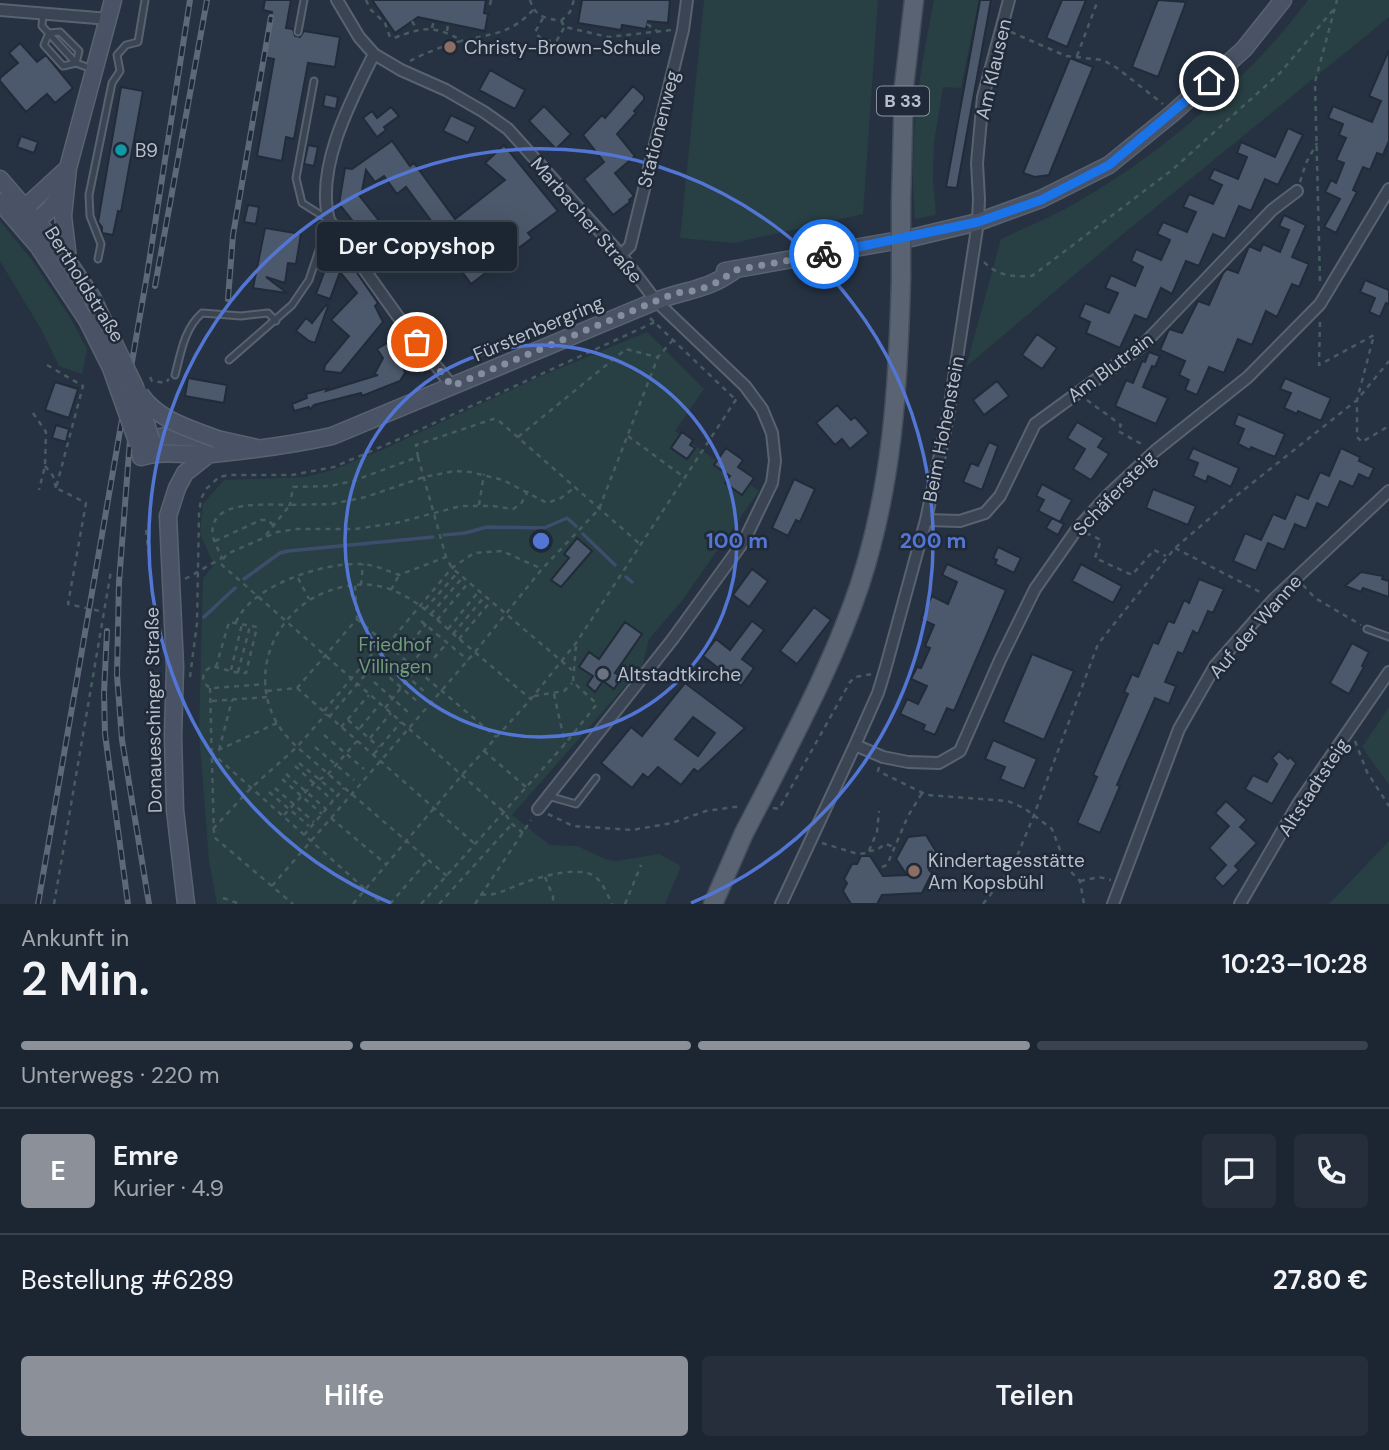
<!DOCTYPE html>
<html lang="de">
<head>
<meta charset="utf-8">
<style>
	:root { --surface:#1c2632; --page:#252e3a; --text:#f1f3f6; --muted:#a0a5ac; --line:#3a434d; --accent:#8c9099 }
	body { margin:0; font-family:"DM Sans",sans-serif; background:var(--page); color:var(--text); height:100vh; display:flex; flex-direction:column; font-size:26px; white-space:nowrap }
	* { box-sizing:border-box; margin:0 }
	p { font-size:23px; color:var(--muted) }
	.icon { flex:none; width:38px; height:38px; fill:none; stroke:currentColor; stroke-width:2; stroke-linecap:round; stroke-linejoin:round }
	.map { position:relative; height:904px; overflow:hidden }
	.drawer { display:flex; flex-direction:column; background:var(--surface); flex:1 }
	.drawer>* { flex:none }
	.pin { position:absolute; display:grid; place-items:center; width:60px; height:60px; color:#fff; margin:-30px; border:4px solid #fff; border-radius:50%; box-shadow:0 2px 7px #0007 }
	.courier { position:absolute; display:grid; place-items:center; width:70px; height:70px; margin:-35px; border:5px solid #1a73e8; border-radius:50%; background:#fff; color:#222; box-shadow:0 2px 9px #0007 }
	.bubble { position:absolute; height:49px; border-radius:7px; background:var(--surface); box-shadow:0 7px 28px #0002,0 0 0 2px var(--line); font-size:23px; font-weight:600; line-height:49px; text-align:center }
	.summary em { font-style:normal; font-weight:600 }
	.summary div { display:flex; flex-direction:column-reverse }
	.summary { display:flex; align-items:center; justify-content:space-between; height:119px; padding:0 21px }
	h1 { font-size:46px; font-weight:600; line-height:52px }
	.bar { display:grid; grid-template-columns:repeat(4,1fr); gap:10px 7px; align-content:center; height:84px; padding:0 21px }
	.bar i { height:9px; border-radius:5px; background:var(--line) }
	.bar .selected { background:var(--accent) }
	.bar p { grid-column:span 4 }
	.line { display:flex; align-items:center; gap:18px; padding:0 21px; border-top:2px solid var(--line) }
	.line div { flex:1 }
	.round { display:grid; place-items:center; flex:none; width:74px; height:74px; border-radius:7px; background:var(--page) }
	.action { display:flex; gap:14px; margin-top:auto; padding:14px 21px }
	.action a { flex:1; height:80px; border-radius:7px; background:var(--accent); color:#fff; font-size:28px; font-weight:600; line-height:80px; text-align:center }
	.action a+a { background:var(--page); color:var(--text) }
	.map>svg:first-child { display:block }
	.green { fill:#283f43 }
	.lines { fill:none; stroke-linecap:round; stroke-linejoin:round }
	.stream { stroke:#3c4e6b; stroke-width:3.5 }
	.building { fill:#4c586b; stroke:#212b39; stroke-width:2; fill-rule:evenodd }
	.lane-casing { stroke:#59626f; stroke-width:9 }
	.street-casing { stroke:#59626f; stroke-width:14 }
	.secondary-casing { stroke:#59626f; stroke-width:19 }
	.primary-casing { stroke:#444d5b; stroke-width:21 }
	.path { stroke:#475c60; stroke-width:2.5; stroke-dasharray:5 5; stroke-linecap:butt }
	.lane { stroke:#3b4452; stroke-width:5 }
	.street { stroke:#3b4452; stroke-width:10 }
	.secondary { stroke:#495365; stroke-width:16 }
	.primary { stroke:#596372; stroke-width:18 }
	.rail-casing { stroke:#5d6879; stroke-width:6 }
	.rail { stroke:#1f2937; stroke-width:3.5; stroke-dasharray:10; stroke-linecap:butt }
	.secondary-bridge-casing { stroke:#59626f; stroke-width:19; stroke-linecap:butt }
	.primary-bridge-casing { stroke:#444d5b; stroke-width:21; stroke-linecap:butt }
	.secondary-bridge { stroke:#495365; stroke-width:16 }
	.primary-bridge { stroke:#596372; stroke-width:18 }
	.done { stroke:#858e9c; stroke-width:7; stroke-dasharray:0 12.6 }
	.route { stroke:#1a73e8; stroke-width:9 }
	.ring { fill:none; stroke:#5376d4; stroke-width:3.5 }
	.education-dot { fill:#8d6e63; stroke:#1f2937; stroke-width:2.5 }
	.culture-dot { fill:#0f9aa8; stroke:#1f2937; stroke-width:2.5 }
	.worship-dot { fill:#6b7280; stroke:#1f2937; stroke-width:2.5 }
	.labels { text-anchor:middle; stroke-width:5; stroke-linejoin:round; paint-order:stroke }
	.shield { fill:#1f2937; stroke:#8a929f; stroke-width:2 }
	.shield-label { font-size:18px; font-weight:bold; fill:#b8bfcc }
	.poi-label { font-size:19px; fill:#b8bfcc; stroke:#1f2937; text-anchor:start }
	.street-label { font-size:19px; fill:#b8bfcc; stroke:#1f2937 }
	.park-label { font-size:19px; fill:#6f9d7b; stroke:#1f2937 }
	.centre { fill:#5376d4; stroke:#1f2937; stroke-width:3.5 }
	.ring-label { font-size:21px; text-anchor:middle; font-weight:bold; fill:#5376d4; stroke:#1f2937; stroke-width:5; stroke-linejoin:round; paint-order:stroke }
</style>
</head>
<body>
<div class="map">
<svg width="1389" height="904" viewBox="0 0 1389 904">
	<rect width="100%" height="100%" fill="#263242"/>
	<path class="green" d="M704,0H878L863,214L734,243L680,238Z
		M934,0H979L961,88L943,87L934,143L933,180L936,215L915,219C908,143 919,74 934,0Z
		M1308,0H1389V17L1112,243L966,367L1001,239C1022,229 1044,220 1065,209C1153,161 1248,81 1308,0Z
		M0,221L32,260L71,319L87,349L82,374L59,366L41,329L0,261Z
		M647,332L704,389L675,431L759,491L681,602L649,639L642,667L512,815L550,845L577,846L605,859L616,861L659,854L681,866L665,904H217L209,861L199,733L203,578L214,565L200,534L203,504L224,480L305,477L332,470L384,449L534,379Z
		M1389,707V785L1362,747Z
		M1389,841V904H1329Z"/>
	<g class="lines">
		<path class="stream" d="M583,534L615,565
			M444,535L465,533L487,527L544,528L567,518L576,526
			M626,577L632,582
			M244,579L280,553L288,551L433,537
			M204,617L235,588"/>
	</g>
	<path class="building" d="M265,0H291L286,28L293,29L295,36L300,37L304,31L340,37L335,67L308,63L294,139L286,137L282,161L257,156L274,59L264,57L272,12L263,10Z
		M372,0H486L484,13L488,14L485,31L418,17L395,33Z
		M582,0H670L668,23L648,21L646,29L622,25L621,30L578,23Z
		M980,0H991L957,188L946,187Z
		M1062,0H1086L1067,47L1046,38Z
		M1158,0L1186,2L1158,77L1132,67Z
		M20,43L37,62L46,55L73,88L55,103L47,94L26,112L0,81V78L18,63L9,53Z
		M1389,50V141L1383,155L1377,153L1370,170L1363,167L1353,190L1357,192L1336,233L1324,227L1340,199L1325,192L1331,180L1336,183L1344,163L1336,160L1346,138L1339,135L1343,124L1328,118L1333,106L1372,122L1381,101L1369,96Z
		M1070,58L1093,67L1049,175L1035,177L1023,173Z
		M490,70L525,90L515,109L479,90Z
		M633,86L644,96V100L634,111L636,113L617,134L635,156L615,173L634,196L629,200L630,202L613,215L584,179L604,162L583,135L602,115L605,118Z
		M121,87L143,91L121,212L118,211L113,235L102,233V227L98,222Z
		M325,94L338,97L336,109L323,106Z
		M544,106L571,134L556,149L529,121Z
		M391,107L399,116L384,127L386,130L377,137L363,118L372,111L377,118Z
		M451,115L476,127L468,143L443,131Z
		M1288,128L1303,135L1278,185L1265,179L1251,211L1239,206L1225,239L1213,234L1199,266L1186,261L1172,294L1161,288L1147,320L1135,315L1120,348L1086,333L1090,322L1079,317L1085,303L1109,313L1118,293L1105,288L1111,275L1135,286L1143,267L1131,261L1136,249L1161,260L1170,240L1157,234L1163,222L1187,232L1196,212L1183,207L1189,194L1213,204L1222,185L1209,179L1214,169L1238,179L1247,157L1237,153L1241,142L1275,157Z
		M21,136L38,142L34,153L17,147Z
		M392,141L410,166L414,163L455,219L505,180L485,163L504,145L558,211L528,233L532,238L471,284L451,256L455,253L406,187L397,194L384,176L375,182L366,170L362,191L358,194L407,256L397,263L395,260L388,265L339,204L345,168L352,169Z
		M308,145L318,147L314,166L304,164Z
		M248,205L259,207L256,224L244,222Z
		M1284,215L1306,225L1292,257L1309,264L1299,287L1292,284L1277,317L1266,311L1252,345L1238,339L1224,373L1209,367L1197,395L1185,390L1189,380L1179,375L1185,361L1160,350L1169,329L1182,333L1198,301L1209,305L1223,273L1227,269L1238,273L1249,246L1260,251L1263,244L1280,252L1289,230L1279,226Z
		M265,228L301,234L296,264L288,263L285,283L266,277L287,293L253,288Z
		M418,247L426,258L411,270L402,259Z
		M344,254L378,303L375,306L383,322L341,373L324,371L325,365L349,336L331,320L357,293L340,272L330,299L316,294L328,262L332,263Z
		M1365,280L1389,290V304L1386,303L1380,317L1369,312L1375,298L1360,292Z
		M326,305L328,306L315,343L309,341L296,331L306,318L312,323Z
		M1037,334L1057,348L1042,369L1022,355Z
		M392,340L400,353L405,373L400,381L362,396L361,393L314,405L310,410L309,407L294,411L292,404L307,398L306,394L328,388L326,391L378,375H374L383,358L377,349Z
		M1149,352L1160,356L1155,367L1152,366L1143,387L1168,398L1156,424L1115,406L1126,380L1133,383L1142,361L1145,362Z
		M188,378L227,385L224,403L185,396Z
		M1285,378L1331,398L1321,421L1298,411L1297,414L1284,408L1291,393L1280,389Z
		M997,381L1009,396L984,415L973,400Z
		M55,382L78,389L69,418L45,410Z
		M837,405L851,420L855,417L869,433L850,449L842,439L835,445L816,423Z
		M1238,414L1285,434L1275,457L1251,447L1250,450L1238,444L1244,429L1234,425Z
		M1077,422L1104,438L1098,447L1109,454L1091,480L1073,469L1085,449L1067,438Z
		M56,425L69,429L66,442L52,438Z
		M682,432L693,440L690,445L695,448L687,459L671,448Z
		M989,442L998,446L982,490L963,482L971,463L978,466Z
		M726,448L743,460L738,467L754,478L742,495L725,483L730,476L714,465Z
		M1193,448L1239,468L1231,487L1208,476L1206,482L1193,476L1198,463L1188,459Z
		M1341,448L1360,457L1359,461L1374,468L1369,479L1359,474L1353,487L1340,481L1328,508L1317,503L1306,529L1295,524L1284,550L1268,543L1256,571L1233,561L1245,533L1261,540L1273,514L1285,519L1296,494L1308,499L1320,472L1329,476Z
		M794,479L815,489L800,522L796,520L788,536L772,528Z
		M1042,484L1072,500L1060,522L1038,511L1044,500L1036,496Z
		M1153,489L1196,506L1188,525L1146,508Z
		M1052,518L1064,524L1058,535L1046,528Z
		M577,538L592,551L561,587L551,580L569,558L564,554Z
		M998,547L1021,558L1014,573L995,564L997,560L993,558Z
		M947,564L1006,590L954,711L947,708L935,735L923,730L925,725L900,714L907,699L918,704L927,686L911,679L917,667L921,668L930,648L925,646L934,625L921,619L926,607L932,596L948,604L957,582L942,575Z
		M1081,564L1122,586L1113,603L1072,581Z
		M752,569L768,581L749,607L733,595Z
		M1361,572L1383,576L1382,579L1389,581V597L1363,588L1361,592L1345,586Z
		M1199,579L1224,589L1213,613L1208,611L1198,634L1193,631L1183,654L1178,652L1165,682L1176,686L1169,704L1155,698L1117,785L1120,786L1100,833L1077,823L1097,777L1093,775L1128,694L1124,692L1132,674L1138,677L1153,642L1158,644L1168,621L1174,623L1184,600L1189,603Z
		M814,607L831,620L797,664L780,651Z
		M752,621L764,630L742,659L754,668L741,686L703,656L716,639L730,650Z
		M625,622L642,634L615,673L622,677L614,689L603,681L595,692L587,685L593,676L579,667L589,652L599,659Z
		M1352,643L1369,652L1362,666L1364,667L1349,694L1330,683Z
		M1032,654L1074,671L1044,740L1003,722Z
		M685,683L745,728L698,772L694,769L681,785L658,767L648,778L643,774L632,788L601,763L631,727L642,736ZM693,717L715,733L698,756L675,739Z
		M993,740L1037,759L1024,789L1000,779L1005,767L985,759Z
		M1279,751L1288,759L1290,757L1296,763L1272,804L1245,789L1253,775L1267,782L1277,764L1272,758Z
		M1226,801L1247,820L1240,827L1257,843L1235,866L1239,870L1223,887L1214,878L1226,865L1209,848L1229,826L1215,813Z
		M926,835L937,853L929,870L932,873L922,893L882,895L877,904H851L843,891L847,883L844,879L852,864H857L861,856H870L883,876L907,875L896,859L908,837Z"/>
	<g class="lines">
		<g class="lane-casing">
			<path id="lane" d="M43,13L42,26L76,63L92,69
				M60,32L79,51L76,63L63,66L44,45L49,33Z
				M298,32L304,0
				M98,259L101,244L90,216L89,195L112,83L120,71L117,55L126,45L138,42L145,0
				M229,360L292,305L309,280L329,220L302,203L296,178L314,81
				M175,375C181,353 184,329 202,313L241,316L268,313L276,321
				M1367,629L1389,637
				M548,796L576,804L596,778"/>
		</g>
		<g class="street-casing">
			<path id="street" d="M337,0L359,37L374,54L401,70L446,90L484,112L508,129L621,255L656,301L745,386L762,409L772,433L775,461L772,483L744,541L672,640L538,809
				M0,10L109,19
				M374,54C351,100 315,168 329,220L404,325L452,386
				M621,255L630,246L683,30L687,0
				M926,520L960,521L985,513L1000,496L1035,424L1142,346L1272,210L1297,191
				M855,745L883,757L908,762L939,763L960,751L1000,660L1035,589L1077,529L1108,495L1155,451L1248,377L1320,304L1389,189
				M781,904L855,745L878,693L885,670L926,520L948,417L978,222L979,199L977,163L983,97L1009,0
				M1113,904L1179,729L1215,666L1274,599L1389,491
				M1240,904L1298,804L1389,672"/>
		</g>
		<g class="secondary-casing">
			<path id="secondary" d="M0,179L56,244L92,297
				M0,202L38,246L87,320
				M18,214L68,168
				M31,227L50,209L65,190
				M68,259L63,216L68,168L113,0
				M725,271L911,238L978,222L1041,199L1109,165L1173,113L1244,49L1283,0
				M257,448L217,439L164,436L138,444L141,457C164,450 188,456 212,454C252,450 292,445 332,436L656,301C687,289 706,291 735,270
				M186,904L175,810L173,736L175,667L168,516L177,488L185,473L209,454"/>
		</g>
		<g class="primary-casing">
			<path id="primary" d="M901,202L904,86L914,0
				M770,783C803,718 837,653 860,584C893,482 898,387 901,280
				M713,904L744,833"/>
		</g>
		<path class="path" d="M366,0L370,9L385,23L390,37L394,38C423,27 434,25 463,41
			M530,0C535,17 545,18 561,21L565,27L608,37L672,30
			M490,5L491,0
			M543,18L535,32C540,40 548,42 557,40L564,28
			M412,21L417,30
			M561,21L570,12L574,0
			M647,24L657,31
			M432,28L434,20
			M447,31L450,12L456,13
			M1011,32L1066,56L1103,60L1117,68L1163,104
			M1077,56L1098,0
			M410,61C429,51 453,42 474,38C500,33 514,30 533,10
			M1300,182L1306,163L1317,143
			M984,262C997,276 1014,277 1032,276L1172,170L1280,73L1333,10
			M1320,281L1315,82L1337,0
			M650,318L736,400
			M1320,322L1319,365L1374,335L1357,400V437L1362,442L1389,426
			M47,365L83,386L56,488L86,503L68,604L104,612
			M150,377L152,381L165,383L169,379
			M1087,400L1121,425L1118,431L1145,446
			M33,413L46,432L45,466L39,490
			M628,436L685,478
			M518,437L626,349L657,357
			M418,457L446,557L452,568L572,670
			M45,466L53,476L56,488
			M479,505L484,474
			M146,530L152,585
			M1086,533L1101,540L1095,558L1132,575L1154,550L1166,556
			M266,535L290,505L332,504L366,497L424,477L455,471L470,472L503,480L547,503L561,498L575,487
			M215,541L261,520H268L274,526
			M1175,548L1262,593
			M298,578L309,599
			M185,579L222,558C219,551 215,544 213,537C206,498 268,505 290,505L293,487L330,486L353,481L418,457L416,445L493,419L498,420L641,545
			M361,585L363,564
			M1303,585L1315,598L1361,625
			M391,590L399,575
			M425,609L458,572
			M431,614L463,577
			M357,619L496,737
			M437,620L469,582
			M421,621L468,660
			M236,622C252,585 324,562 362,564C375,565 386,570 399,575L446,557
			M448,629L479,591
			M453,634L485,596
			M459,639L491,601
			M387,645L452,568L474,553L502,551L542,569
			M405,650L426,624
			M390,661L426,693
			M410,665L437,634
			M216,667L229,622L257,627L246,673C235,673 223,669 212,666L204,672L203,679L207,686L213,688L266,684
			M231,670L242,624
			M382,671L418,702
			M238,672L250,626
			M421,673L447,643
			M190,677L197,623L199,514L201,499L206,489L219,477L229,475H292L334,467L397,440L655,322
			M374,682L409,713
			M210,688L214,837L293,904
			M297,688L475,844
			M267,691L297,688L357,619L355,585
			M554,694L565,744
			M534,696L564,691L572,683
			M212,701L268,697
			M385,708L416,669
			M324,711L383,641
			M329,717L389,647
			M348,720L379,747
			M277,723L212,753L382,904
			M341,727L369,695
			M360,728L380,704
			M324,735L364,769
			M370,738L391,713
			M1355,741L1367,772L1389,806
			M315,747L354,780
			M219,750L232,700
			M484,751L526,787
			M374,754L401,722
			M299,763L337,794
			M295,766L333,801
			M879,767L878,771L927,795L1008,801L1024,808L1052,829L1067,868L1080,881L1084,904
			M286,774L326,809
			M282,779L322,814
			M275,788L314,822
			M269,792L309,826
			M773,808L779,809L850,682L855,677L872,674
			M548,814L573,826L632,830L672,823L706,811L742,806
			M284,815L314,783L328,774L357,741
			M331,818L387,865
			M213,829L251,788L297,747L326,714
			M523,833L512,824L504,812L222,565L221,562L227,554L277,532L296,529H355L396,523L461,506H493L513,509L521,504L528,491
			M304,835L344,788
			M822,843L858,854L868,853L877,832L879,811
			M869,851L877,850L885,844L895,847
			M882,867L887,865L908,816L922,793
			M447,876L297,747C290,740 282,732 277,723C248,674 275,611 326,592C344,585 364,582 383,587C413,595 435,618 458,638C482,658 506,679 531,699
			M545,877L553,896V904
			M1080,881L1099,877L1111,880
			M272,886L475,652L542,569L599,509L658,357L673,340
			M481,894C494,897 505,890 518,885C535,878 577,865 594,876C603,882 607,894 612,904
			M223,898L240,904
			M54,904L111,571
			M353,904L462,775L531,699L576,643L739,395
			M390,904L428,860
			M421,904L565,744L597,704L573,682L576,646
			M439,904L512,824
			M475,904L531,820
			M625,904L641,865
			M983,904L1013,866L1034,815L1098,644L1175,548L1231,500L1357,400L1389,361"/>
		<use href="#lane" class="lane"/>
		<use href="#street" class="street"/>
		<use href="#secondary" class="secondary"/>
		<use href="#primary" class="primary"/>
		<g class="rail-casing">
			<path id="rail" d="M155,286L207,0
				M228,299L233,235L271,17
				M131,427L119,582L117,675L122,740L149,904
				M107,631L104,693L105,734L128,904
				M38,904L147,275L190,0"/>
		</g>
		<use href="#rail" class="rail"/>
		<g class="secondary-bridge-casing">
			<path id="secondary-bridge" d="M92,297L135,387L151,440
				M87,320L111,368L138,444
				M140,394C158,420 188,428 217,439"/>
		</g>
		<g class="primary-bridge-casing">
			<path id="primary-bridge" d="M901,280V202
				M744,833L770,783"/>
		</g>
		<use href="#secondary-bridge" class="secondary-bridge"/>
		<use href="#primary-bridge" class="primary-bridge"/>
	</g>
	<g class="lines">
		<path class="done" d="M417,342L452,386L656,301L676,293L699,290L720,281L735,270L824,254"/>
		<path class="route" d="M824,254L978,222L1041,200L1109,165L1209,81"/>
	</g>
	<g class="ring">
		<circle cx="541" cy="541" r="196"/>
		<path d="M391 903A392 392 0 1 1 691 903"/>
	</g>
	<g class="education-dot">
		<circle cx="450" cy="47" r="7"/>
		<circle cx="914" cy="871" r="7"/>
	</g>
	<circle class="culture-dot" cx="121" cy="150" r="7"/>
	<circle class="worship-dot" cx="603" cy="674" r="7"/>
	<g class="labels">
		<rect class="shield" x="877" y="86.5" width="52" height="29" rx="5"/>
		<g class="shield-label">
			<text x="903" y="107">B 33</text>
		</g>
		<g class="poi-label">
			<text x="464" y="54">Christy-Brown-Schule</text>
			<text x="135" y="157">B9</text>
			<text x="617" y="681">Altstadtkirche</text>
			<text x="928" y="867">Kindertagesstätte<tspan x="928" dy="22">Am Kopsbühl</tspan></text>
		</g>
		<g class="street-label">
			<text transform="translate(993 69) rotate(-77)" y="7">Am Klausen</text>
			<text transform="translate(658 129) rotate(-76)" y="7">Stationenweg</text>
			<text transform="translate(587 220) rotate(49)" y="7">Marbacher Straße</text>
			<text transform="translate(85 284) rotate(58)" y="7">Bertholdstraße</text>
			<text transform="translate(538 328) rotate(-23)" y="7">Fürstenbergring</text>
			<text transform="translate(1110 367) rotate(-37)" y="7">Am Blutrain</text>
			<text transform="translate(943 429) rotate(-79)" y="7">Beim Hohenstein</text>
			<text transform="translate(1114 493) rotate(-46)" y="7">Schäfersteig</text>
			<text transform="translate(1255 626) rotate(-49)" y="7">Auf der Wanne</text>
			<text transform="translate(153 710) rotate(-91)" y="7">Donaueschinger Straße</text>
			<text transform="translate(1313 787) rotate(-57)" y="7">Altstadtsteig</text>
		</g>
		<g class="park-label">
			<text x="395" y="651">Friedhof<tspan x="395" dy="22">Villingen</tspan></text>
		</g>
	</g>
	<circle cx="541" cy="541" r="10" class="centre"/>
	<g class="ring-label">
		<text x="737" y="548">100 m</text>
		<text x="933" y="548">200 m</text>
	</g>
</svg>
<div class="pin" style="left:417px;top:342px;background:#ea580c"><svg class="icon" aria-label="bag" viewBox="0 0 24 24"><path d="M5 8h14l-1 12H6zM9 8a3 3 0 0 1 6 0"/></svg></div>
<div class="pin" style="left:1209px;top:81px;background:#1f2937"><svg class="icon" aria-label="home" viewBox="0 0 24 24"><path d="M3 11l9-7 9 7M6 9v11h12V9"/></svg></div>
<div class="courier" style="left:824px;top:254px"><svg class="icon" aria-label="bike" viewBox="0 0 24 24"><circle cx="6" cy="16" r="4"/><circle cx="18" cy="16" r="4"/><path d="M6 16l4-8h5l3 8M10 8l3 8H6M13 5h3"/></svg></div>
<div class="bubble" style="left:317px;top:222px;width:200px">Der Copyshop</div>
</div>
<section class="drawer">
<div class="summary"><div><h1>2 Min.</h1><p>Ankunft in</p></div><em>10:23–10:28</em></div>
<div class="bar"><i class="selected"></i><i class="selected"></i><i class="selected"></i><i></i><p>Unterwegs · 220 m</p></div>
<div class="line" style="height:126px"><b class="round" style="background:var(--accent);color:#fff">E</b><div><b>Emre</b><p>Kurier · 4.9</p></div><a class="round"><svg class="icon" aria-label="chat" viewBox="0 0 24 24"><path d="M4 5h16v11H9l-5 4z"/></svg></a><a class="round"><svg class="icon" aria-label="phone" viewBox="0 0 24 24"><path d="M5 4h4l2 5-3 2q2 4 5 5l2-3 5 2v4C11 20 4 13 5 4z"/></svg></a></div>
<div class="line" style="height:91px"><div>Bestellung #6289</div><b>27.80 €</b></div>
<div class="action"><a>Hilfe</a><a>Teilen</a></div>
</section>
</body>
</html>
